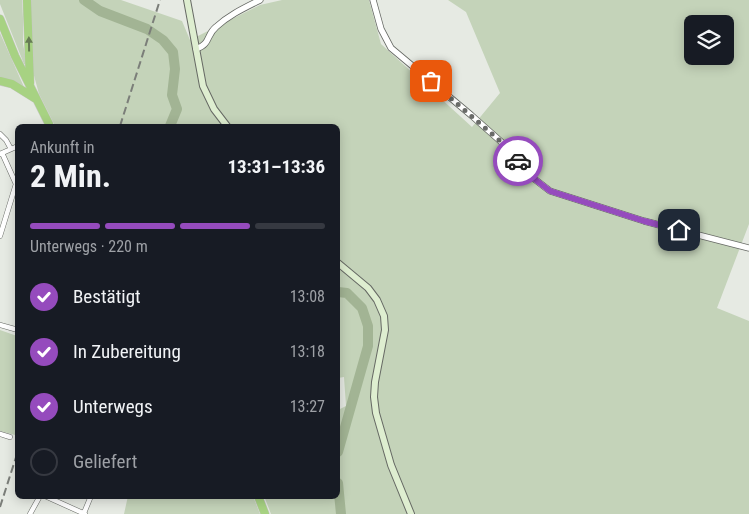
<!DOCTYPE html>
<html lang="de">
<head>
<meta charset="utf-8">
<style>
	:root { --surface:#171b24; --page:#242831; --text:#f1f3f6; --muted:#9ea1a6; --line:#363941; --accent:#954bbd }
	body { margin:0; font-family:"Roboto Condensed",sans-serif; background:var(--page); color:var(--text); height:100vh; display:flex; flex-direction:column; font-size:19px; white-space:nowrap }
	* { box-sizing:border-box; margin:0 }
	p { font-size:16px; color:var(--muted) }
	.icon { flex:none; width:28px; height:28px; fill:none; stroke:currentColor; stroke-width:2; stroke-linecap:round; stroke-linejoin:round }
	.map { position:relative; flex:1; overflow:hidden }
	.sheet { position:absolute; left:15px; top:124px; width:325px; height:375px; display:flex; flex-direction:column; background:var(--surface); border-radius:8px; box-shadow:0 2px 12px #0003 }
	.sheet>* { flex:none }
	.buttons { position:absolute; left:684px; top:15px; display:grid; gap:10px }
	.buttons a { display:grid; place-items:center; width:50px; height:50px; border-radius:8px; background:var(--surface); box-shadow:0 2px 12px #0003; font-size:25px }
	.pin { position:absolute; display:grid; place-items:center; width:42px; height:42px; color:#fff; margin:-21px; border-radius:10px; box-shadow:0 2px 8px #0006 }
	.courier { position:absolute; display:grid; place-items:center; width:50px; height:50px; margin:-25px; border:4px solid #954bbd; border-radius:50%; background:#fff; color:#222; box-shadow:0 1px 6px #0007 }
	.headline em { font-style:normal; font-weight:700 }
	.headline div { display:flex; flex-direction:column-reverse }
	.headline { display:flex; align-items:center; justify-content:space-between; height:85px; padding:0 15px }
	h1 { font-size:32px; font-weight:700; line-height:38px }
	.bar { display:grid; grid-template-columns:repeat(4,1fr); gap:8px 5px; align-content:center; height:60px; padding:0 15px }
	.bar i { height:6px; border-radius:4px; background:var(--line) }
	.bar .on { background:var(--accent) }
	.bar p { grid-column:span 4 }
	ol { padding:0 15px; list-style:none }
	li { display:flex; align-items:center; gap:15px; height:55px }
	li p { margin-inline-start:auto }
	li .icon { padding:5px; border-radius:50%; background:var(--accent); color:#fff; stroke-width:4 }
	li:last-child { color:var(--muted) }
	li i { width:28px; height:28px; border:2px solid var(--line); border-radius:50% }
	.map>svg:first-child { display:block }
	.green { fill:#c4d3b9; fill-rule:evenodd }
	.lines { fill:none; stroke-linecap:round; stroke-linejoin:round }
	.river { stroke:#a2b494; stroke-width:10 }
	.minor-casing { stroke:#666964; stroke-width:5.5 }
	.tertiary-casing { stroke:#666964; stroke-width:7 }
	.secondary-casing { stroke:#666964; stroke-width:8 }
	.trunk-casing { stroke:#c7c7c6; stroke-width:9 }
	.minor { stroke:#fff; stroke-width:4.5 }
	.tertiary { stroke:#fff; stroke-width:5.5 }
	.secondary { stroke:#deeed0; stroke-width:6 }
	.trunk { stroke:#a7d282; stroke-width:8 }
	.rail { stroke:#7b7e79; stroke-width:2; stroke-dasharray:8 4; stroke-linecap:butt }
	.oneway { fill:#667c54 }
	.done { stroke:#696b68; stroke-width:5; stroke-dasharray:0 9 }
	.route { stroke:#954bbd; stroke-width:6 }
</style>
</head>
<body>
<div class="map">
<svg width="749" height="514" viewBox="0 0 749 514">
	<rect width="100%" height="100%" fill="#e6eae3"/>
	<path class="green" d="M0,0H22L23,18V44L27,64H24L0,4Z
		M30,0H121L182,21L190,40L260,5L282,0H369L381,44L472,127L500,93L466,12L448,0H749V224L717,308L749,321V514H271L264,496H338V410L346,406L344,377L338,378V126H55L39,94L33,72ZM692,24H725V56H692Z
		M0,33L24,87L10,80L0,77Z
		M0,330L17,336L18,427L15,435L0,431Z
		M128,496H253L260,514H124Z"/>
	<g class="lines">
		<path class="river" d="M84,0L100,11L147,29L163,40L173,52L175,69L172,95L177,109L170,126
			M338,292L347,293L362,308L368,326V346L338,452
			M338,483L341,514"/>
		<g class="minor-casing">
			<path id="minor" d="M0,134L6,140L11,149
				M0,154L18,146
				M0,236L16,184L2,153
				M0,325L18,330
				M0,434L10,437
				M45,496L85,514
				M84,513L91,496
				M30,514L40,496"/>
		</g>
		<g class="tertiary-casing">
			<path id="tertiary" d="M373,0L381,29L391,48L471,115L507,147L528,174L550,191L644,221L749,248
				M196,49C211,44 206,35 216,27C229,15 244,8 260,0"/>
		</g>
		<g class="secondary-casing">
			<path id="secondary" d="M187,0L203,86L214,109L227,126
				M338,263L368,288L377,300L384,316L385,330L375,382L374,397L376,413L391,465L411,514"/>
		</g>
		<g class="trunk-casing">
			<path id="trunk" d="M27,0L30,83
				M0,19L15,56L49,124
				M0,81L12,84L36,99
				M258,496L265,514"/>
		</g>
		<use href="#minor" class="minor"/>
		<use href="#tertiary" class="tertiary"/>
		<use href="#secondary" class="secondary"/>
		<use href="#trunk" class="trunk"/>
		<path class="rail" d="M120,126L160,0
			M0,507L18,451"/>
	</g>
	<defs><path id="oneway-solid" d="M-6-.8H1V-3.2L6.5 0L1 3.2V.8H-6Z" transform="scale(1.25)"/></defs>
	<use class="oneway" href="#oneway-solid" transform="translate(29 44) rotate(-91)"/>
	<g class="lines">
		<path class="done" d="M431,81L507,147L518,161"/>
		<path class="route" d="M518,161L528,174L550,191L644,221L679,230"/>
	</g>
</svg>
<div class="buttons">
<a><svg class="icon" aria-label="layers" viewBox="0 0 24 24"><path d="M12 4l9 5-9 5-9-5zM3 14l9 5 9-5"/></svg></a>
</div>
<div class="pin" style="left:431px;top:81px;background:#ea580c"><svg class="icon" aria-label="bag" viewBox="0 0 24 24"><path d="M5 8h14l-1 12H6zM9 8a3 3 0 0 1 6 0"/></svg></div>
<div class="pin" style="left:679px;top:230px;background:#1f2937"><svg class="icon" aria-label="home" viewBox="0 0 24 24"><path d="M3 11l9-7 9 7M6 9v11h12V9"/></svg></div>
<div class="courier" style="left:518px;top:161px"><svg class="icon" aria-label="car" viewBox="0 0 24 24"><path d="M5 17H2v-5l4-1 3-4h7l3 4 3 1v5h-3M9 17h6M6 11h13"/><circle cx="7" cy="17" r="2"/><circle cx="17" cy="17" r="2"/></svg></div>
<section class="sheet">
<div class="headline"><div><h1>2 Min.</h1><p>Ankunft in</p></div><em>13:31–13:36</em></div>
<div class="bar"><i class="on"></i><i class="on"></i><i class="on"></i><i></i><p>Unterwegs · 220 m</p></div>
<ol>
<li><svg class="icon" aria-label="check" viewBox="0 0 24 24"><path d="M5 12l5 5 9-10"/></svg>Bestätigt<p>13:08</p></li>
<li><svg class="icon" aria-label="check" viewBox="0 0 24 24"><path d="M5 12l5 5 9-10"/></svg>In Zubereitung<p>13:18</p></li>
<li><svg class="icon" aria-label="check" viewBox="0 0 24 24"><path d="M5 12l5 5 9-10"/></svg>Unterwegs<p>13:27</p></li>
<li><i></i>Geliefert</li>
</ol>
</section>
</div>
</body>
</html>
